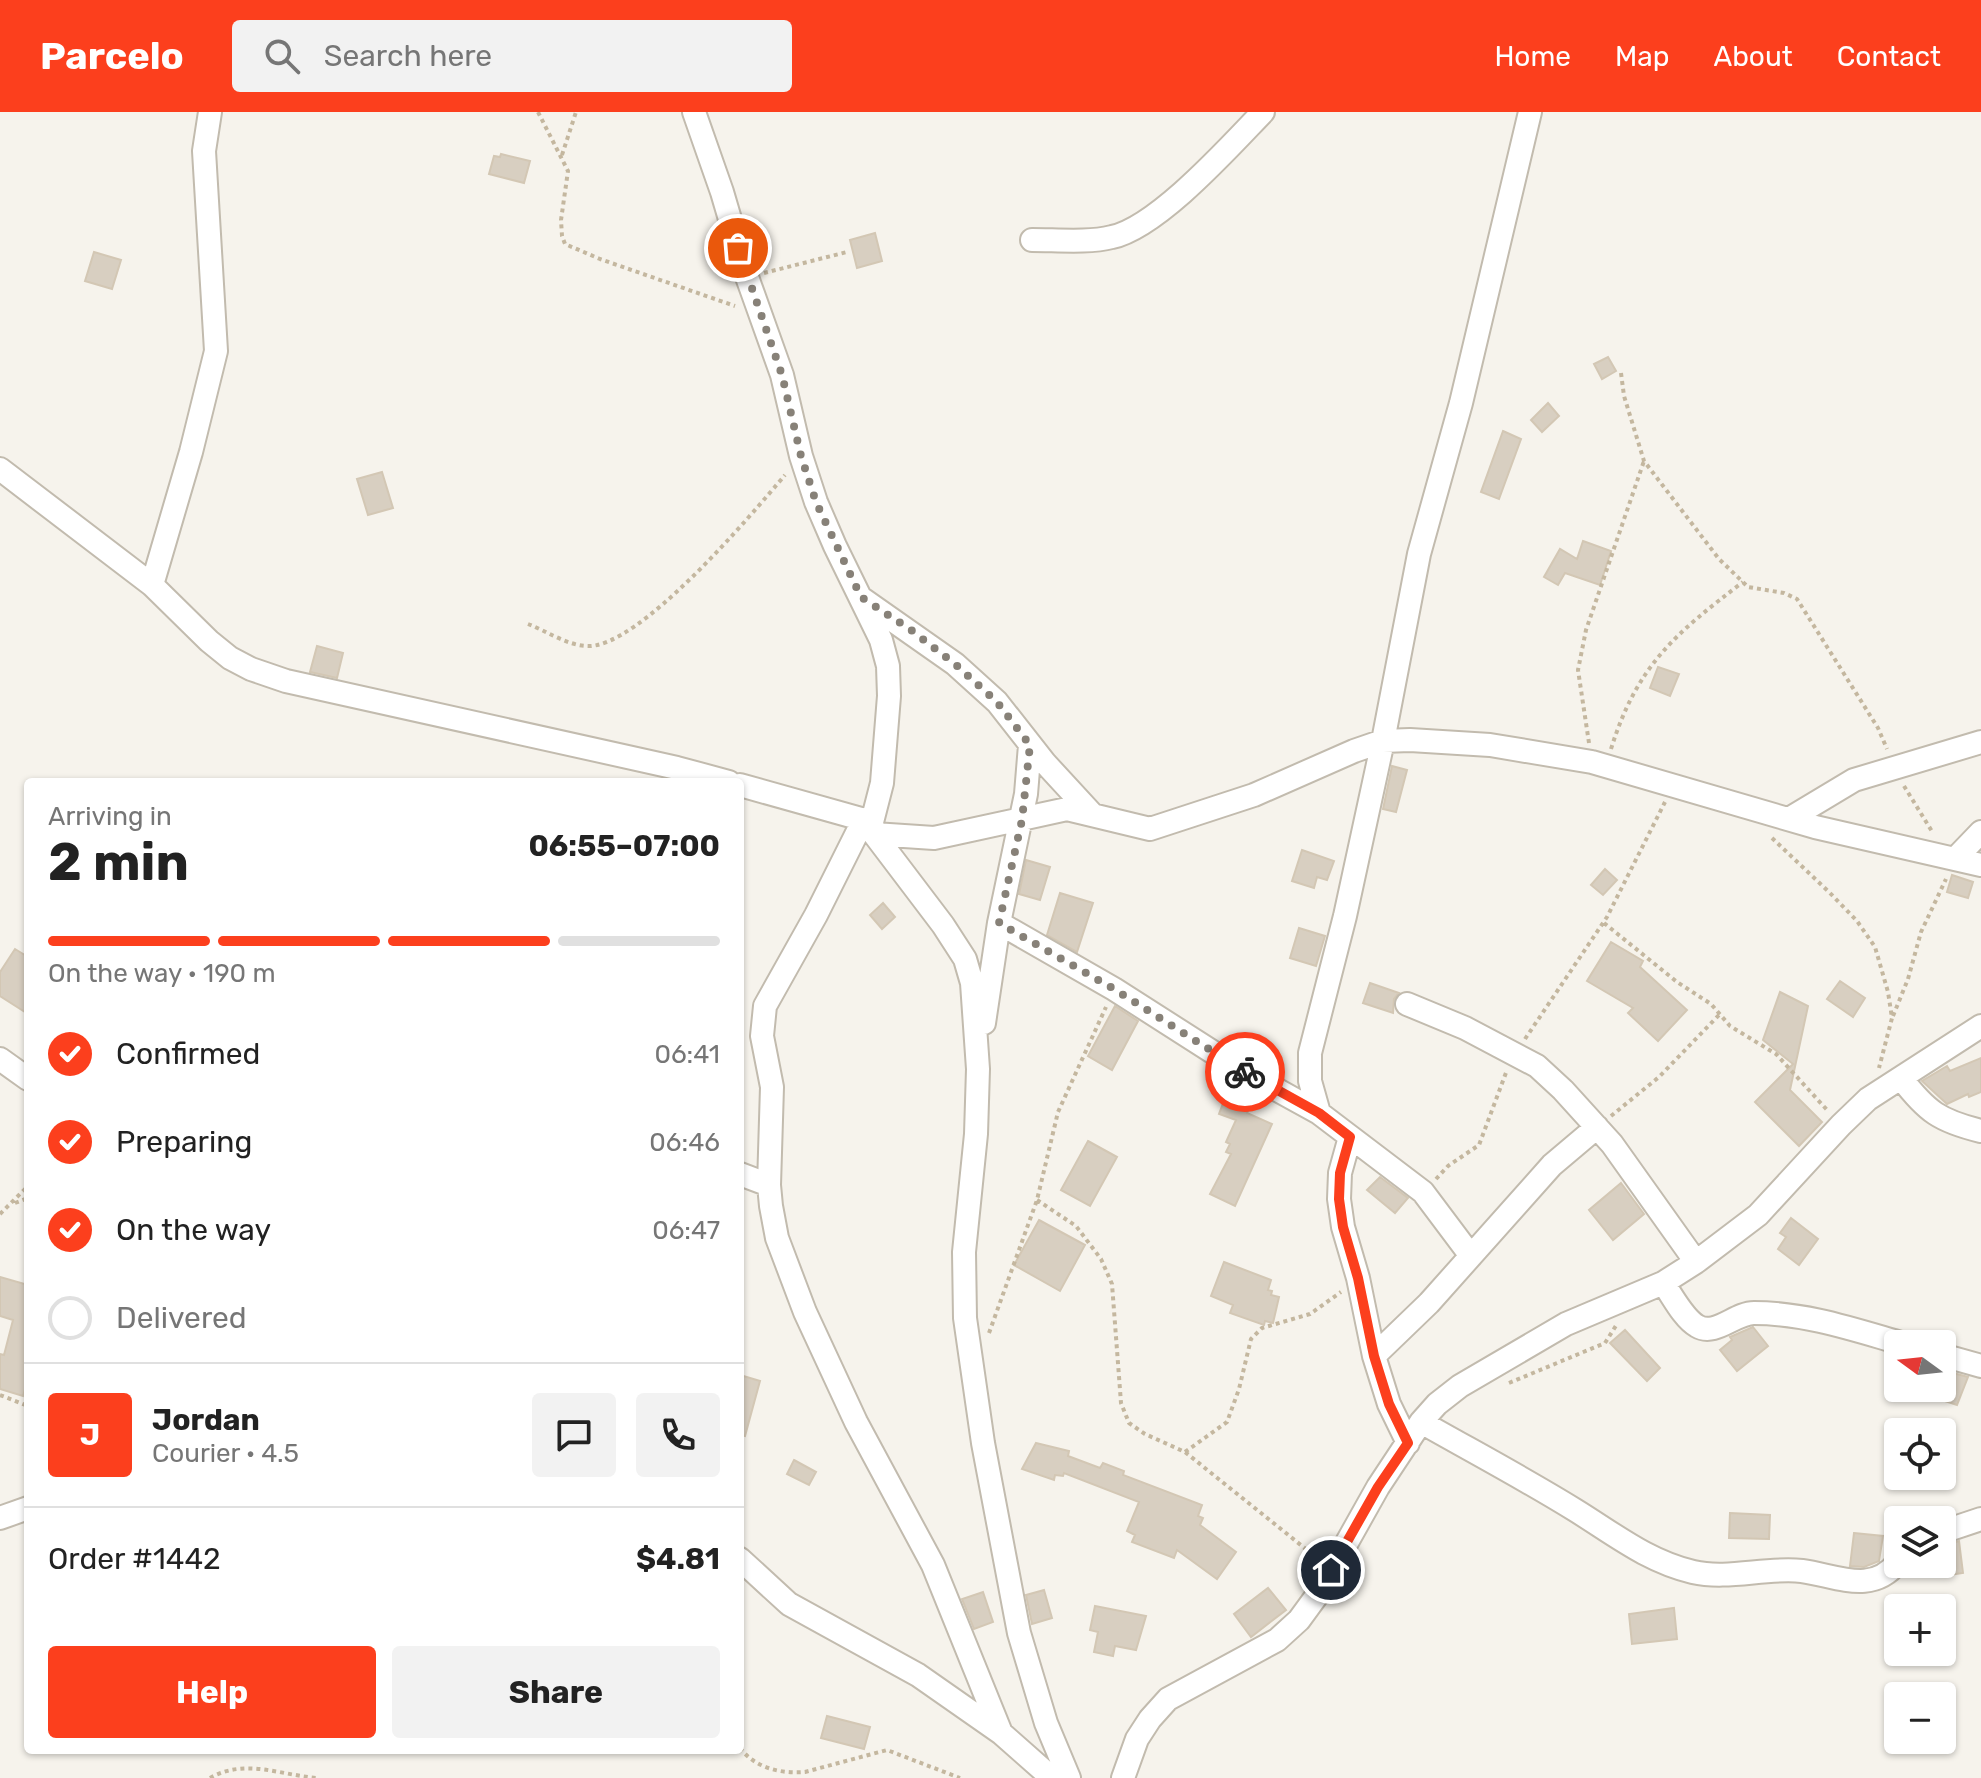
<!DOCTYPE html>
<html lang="en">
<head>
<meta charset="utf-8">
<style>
	:root { --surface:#fff; --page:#f2f2f2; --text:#222; --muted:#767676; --line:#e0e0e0; --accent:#fc3f1d }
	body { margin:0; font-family:Rubik,sans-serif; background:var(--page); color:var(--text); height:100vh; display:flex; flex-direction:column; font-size:30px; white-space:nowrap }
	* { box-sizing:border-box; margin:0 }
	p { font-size:26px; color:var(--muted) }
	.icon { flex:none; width:44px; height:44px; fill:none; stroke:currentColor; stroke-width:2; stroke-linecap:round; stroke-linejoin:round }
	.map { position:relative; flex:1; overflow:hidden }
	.panel { position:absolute; left:24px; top:666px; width:720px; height:976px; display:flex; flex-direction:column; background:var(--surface); border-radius:8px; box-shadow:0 2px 6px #0004 }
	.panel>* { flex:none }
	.needle { width:52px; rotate:285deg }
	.fabs { position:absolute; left:1884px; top:1218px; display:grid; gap:16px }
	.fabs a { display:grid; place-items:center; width:72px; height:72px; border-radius:8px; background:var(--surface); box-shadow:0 2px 6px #0004; font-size:40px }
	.pin { position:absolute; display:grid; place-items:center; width:68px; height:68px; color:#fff; margin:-34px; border:4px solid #fff; border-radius:50%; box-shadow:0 2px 8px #0007 }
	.courier { position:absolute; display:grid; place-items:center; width:80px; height:80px; margin:-40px; border:6px solid #fc3f1d; border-radius:50%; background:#fff; color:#222; box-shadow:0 2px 10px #0007 }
	.summary em { font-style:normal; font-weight:700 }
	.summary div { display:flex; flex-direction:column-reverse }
	.summary { display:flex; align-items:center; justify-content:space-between; height:136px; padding:0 24px }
	h1 { font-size:52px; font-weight:700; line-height:60px }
	.bar { display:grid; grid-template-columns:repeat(4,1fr); gap:12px 8px; align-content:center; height:96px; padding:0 24px }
	.bar i { height:10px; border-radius:6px; background:var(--line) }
	.bar .current { background:var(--accent) }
	.bar p { grid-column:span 4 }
	.line { display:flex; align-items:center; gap:20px; padding:0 24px; border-top:2px solid var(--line) }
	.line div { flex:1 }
	.round { display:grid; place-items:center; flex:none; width:84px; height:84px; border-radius:8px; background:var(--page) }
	ol { padding:0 24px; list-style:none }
	li { display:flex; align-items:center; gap:24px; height:88px }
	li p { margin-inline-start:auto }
	li .icon { padding:8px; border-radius:50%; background:var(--accent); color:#fff; stroke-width:4 }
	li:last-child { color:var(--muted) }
	li i { width:44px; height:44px; border:4px solid var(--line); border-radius:50% }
	.action { display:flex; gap:16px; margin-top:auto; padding:16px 24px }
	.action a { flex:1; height:92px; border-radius:8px; background:var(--accent); color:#fff; font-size:32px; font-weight:700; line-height:92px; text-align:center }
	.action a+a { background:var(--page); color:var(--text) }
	header { display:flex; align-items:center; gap:48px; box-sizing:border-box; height:112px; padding:0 40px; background:var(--accent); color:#fff }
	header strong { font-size:38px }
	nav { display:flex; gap:44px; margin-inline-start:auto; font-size:28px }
	.search { width:560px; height:72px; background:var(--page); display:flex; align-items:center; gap:20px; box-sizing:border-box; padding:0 28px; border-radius:8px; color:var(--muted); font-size:30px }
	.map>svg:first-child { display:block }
	.building { fill:#d8cfc1; stroke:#d3c7b4; stroke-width:2 }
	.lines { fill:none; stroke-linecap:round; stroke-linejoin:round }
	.minor-casing { stroke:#c2bbae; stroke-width:26 }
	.path { stroke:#c4b79f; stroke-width:4; stroke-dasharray:4 4; stroke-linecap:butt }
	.minor { stroke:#fff; stroke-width:22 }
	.done { stroke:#878178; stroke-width:8; stroke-dasharray:0 14.4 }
	.route { stroke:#fc3f1d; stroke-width:10 }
</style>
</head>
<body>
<header>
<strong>Parcelo</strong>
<div class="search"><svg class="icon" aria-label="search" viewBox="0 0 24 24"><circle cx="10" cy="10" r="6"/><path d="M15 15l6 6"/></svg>Search here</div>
<nav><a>Home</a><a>Map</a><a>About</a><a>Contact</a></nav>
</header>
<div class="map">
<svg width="1981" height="1666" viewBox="0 0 1981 1666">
	<rect width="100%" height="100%" fill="#f6f3ec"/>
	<path class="building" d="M501,42L530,49L524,71L489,62L494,44L500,45Z
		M875,121L882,149L857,156L850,128Z
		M94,140L121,148L112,177L85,169Z
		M1608,245L1616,259L1602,267L1594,252Z
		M1548,291L1559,304L1542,320L1531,308Z
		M1503,319L1521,327L1499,387L1481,380Z
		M382,360L393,396L368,403L357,367Z
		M1583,429L1611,439L1600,473L1565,461L1558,473L1544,465L1560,437L1577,447Z
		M317,534L343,541L337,566L310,560Z
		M1658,555L1679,562L1670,584L1650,576Z
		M1392,654L1407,658L1396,700L1383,697Z
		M1302,738L1334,749L1327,768L1317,765L1314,776L1292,769Z
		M1026,748L1050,755L1040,788L1019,782Z
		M1605,757L1617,768L1603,783L1591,773Z
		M1952,763L1973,770L1968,786L1947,780Z
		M1060,781L1093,791L1077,840L1047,823Z
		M883,791L895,805L882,817L870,803Z
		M1299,816L1325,824L1316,854L1290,846Z
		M1611,830L1643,849L1640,855L1687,898L1658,929L1628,901L1633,896L1587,869Z
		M15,837L28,845V902L0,884V860Z
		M1840,869L1865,886L1853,905L1827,887Z
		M1370,871L1399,881L1394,887L1393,901L1363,891Z
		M1780,880L1808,894L1790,978L1822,1010L1799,1034L1755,990L1793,952L1763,928Z
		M1115,894L1138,909L1112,958L1088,944Z
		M1981,946V980L1969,985L1968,982L1947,992L1922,969L1947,954L1950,959Z
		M1230,973L1254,982L1247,1001L1272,1012L1235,1094L1210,1082L1231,1042L1226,1040L1230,1032L1226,1030L1236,1008L1219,1002Z
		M1088,1029L1117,1045L1090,1094L1061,1078Z
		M1380,1065L1408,1086L1395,1101L1367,1078Z
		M1621,1071L1644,1102L1613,1128L1589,1098Z
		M1791,1106L1818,1127L1799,1153L1778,1137L1786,1125L1780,1121Z
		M1039,1108L1085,1133L1060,1179L1014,1153Z
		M1224,1150L1271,1168L1268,1178L1272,1179L1271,1183L1279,1185L1273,1211L1265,1209L1264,1213L1230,1201L1233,1193L1211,1184Z
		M0,1165L28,1173V1267L23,1284L0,1277V1242L4,1243L13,1208L0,1204Z
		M1753,1215L1768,1234L1737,1259L1720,1238L1732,1228L1730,1225Z
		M1625,1218L1660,1256L1647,1269L1610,1231Z
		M1942,1258L1968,1265L1957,1293L1942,1288Z
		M740,1263L760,1269L745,1324L740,1323Z
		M1036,1331L1069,1339L1068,1344L1100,1356L1103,1351L1124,1359L1123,1363L1202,1393L1198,1404L1203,1406L1200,1413L1236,1440L1217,1467L1177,1438L1174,1446L1132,1430L1135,1423L1127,1419L1139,1390L1064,1361L1063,1364L1055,1363L1054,1368L1022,1357Z
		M794,1348L816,1360L809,1373L787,1362Z
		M1730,1401L1770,1403L1769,1427L1729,1426Z
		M1854,1421L1883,1424L1879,1449L1864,1455L1850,1454Z
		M1959,1429L1963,1461L1942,1464V1434Z
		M1268,1476L1286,1498L1251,1525L1234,1502Z
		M1044,1478L1052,1506L1032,1512L1026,1483Z
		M983,1480L993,1510L974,1517L962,1487Z
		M1095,1494L1146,1504L1136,1538L1115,1534L1113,1544L1094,1540L1098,1520L1090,1518Z
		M1674,1496L1677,1527L1632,1532L1629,1502Z
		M827,1604L870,1615L864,1637L821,1626Z"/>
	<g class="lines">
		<g class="minor-casing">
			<path id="minor" d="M694,0L722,80L747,165L782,263L801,344L816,390L835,434L881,528L888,554L889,584L882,671L872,710L874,722L943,813L965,847L972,871L978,957L976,1022L964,1140L965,1206L983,1331L1019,1521L1046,1611L1069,1666
				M1032,128C1058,128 1088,131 1112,125C1158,115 1230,34 1263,0
				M0,357L152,473L209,529L230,546L251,557L286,569L677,656L729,670
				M152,473L191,340L216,239L204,39L210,0
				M861,486L955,552L997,590L1045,651L1092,702
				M740,673L872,710
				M864,707L816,803L765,894L762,924L772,975L769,1073L771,1094L777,1126L805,1200L856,1310L933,1453L1001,1621
				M1789,707L1854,668L1981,630
				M874,722L934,726L1067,697L1150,717L1254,683L1354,639L1383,629L1410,628L1490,633L1592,650L1815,715L1981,753
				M1955,747L1981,720
				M999,811L1114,877L1236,955L1319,1001
				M1407,892L1465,916L1537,954L1563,978L1612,1032L1696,1150
				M984,911L999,811L1026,682L1030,633
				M0,947L28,967
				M1901,966C1927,1000 1940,1009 1981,1019
				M1350,1025L1340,1061L1339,1087L1343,1115L1358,1166L1374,1244L1389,1292L1408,1331
				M740,1062L769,1073
				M1471,1144L1423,1080L1319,1001L1310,969V941L1345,804L1383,629L1419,442L1461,291L1530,0
				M1663,1171C1672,1183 1683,1206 1697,1214C1715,1225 1735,1201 1754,1201C1806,1201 1855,1218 1904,1232
				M1942,1243L1981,1254
				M1374,1244L1429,1191L1552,1053L1597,1015
				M1421,1310C1472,1339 1525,1367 1575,1398C1614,1422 1647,1449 1693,1460C1728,1468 1766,1455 1802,1459C1838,1464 1872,1483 1898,1450
				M0,1406L28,1396
				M1942,1420L1981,1407
				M740,1447L789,1492L918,1563L1001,1621L1052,1666
				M1123,1666L1137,1627L1150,1607L1168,1587L1277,1528L1299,1508L1318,1482L1378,1375L1421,1310L1437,1292L1460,1274L1566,1212L1663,1171L1696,1150L1758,1103L1841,1013L1868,987L1981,914"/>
		</g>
		<path class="path" d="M538,0L568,59L561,108L562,124L565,132L600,147L735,194
			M562,43L576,0
			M764,161L847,140
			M1621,261L1624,284L1644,349L1719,447L1748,475L1784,481L1797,487L1878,616L1887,637
			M528,512C546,519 567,533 586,534C638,538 752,402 785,363
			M1589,631L1578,558L1586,518L1644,349
			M1611,637C1637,553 1676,521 1743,470
			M1904,674L1933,721
			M1772,726L1830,781L1857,809L1875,835L1888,880L1892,906L1879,956
			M1604,811L1677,870L1711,892L1730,914L1776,942L1828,999
			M1893,904L1908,867L1921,820L1946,767
			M1525,927L1607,805L1665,690
			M1611,1004L1659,965L1720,902
			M1436,1067L1448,1054L1479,1033L1507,958
			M1037,1088L1076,1114L1101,1147L1112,1172L1121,1291L1129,1311L1145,1322L1185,1340L1317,1446
			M15,1091L28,1086
			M0,1102L28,1074
			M989,1221L1037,1088L1058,1000L1106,895
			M1509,1271L1605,1231L1617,1212
			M0,1283L28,1294
			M1185,1340L1227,1310L1239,1277L1251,1227L1262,1216L1310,1202L1341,1180
			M740,1636C755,1656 781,1662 805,1660L887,1638L960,1666
			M210,1666C245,1646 280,1663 317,1666"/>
		<use href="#minor" class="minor"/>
	</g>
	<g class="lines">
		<path class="done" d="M738,136L782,263L801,344L816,390L861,485L911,518L955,552L997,590L1030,633L1022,708L999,811L1114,877L1245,960"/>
		<path class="route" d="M1245,960L1319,1001L1350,1025L1340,1061L1339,1087L1343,1115L1358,1166L1374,1244L1389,1292L1408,1331L1378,1375L1331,1458"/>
	</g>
</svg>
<div class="fabs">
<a><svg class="needle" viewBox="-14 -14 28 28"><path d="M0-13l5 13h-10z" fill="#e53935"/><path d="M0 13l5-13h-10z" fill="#767676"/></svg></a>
<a><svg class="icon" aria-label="locate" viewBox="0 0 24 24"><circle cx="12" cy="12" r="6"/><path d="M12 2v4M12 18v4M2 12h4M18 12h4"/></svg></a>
<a><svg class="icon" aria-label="layers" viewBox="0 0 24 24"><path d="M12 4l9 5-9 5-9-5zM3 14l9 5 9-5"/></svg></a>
<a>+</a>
<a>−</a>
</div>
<div class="pin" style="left:738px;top:136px;background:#ea580c"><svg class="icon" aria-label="bag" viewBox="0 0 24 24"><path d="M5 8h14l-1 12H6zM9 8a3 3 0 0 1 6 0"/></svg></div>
<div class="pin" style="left:1331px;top:1458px;background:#1f2937"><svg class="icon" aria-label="home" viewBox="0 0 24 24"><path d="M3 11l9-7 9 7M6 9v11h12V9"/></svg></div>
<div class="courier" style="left:1245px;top:960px"><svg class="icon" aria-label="bike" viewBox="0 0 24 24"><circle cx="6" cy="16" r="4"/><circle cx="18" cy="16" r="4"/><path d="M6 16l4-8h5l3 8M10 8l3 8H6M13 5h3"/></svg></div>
<section class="panel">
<div class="summary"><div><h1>2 min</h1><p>Arriving in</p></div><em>06:55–07:00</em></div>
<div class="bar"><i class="current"></i><i class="current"></i><i class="current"></i><i></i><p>On the way · 190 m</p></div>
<ol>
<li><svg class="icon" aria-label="check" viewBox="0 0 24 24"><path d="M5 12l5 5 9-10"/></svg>Confirmed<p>06:41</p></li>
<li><svg class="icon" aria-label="check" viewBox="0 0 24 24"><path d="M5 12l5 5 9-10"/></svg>Preparing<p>06:46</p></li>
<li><svg class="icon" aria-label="check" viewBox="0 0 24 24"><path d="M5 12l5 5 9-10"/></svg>On the way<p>06:47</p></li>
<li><i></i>Delivered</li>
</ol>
<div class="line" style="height:144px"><b class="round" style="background:var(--accent);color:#fff">J</b><div><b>Jordan</b><p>Courier · 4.5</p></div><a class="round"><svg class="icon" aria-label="chat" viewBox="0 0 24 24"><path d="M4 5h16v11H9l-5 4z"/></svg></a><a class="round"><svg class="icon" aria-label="phone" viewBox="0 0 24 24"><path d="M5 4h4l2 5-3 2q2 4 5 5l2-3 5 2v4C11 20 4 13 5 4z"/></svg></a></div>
<div class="line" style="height:104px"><div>Order #1442</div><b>$4.81</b></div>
<div class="action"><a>Help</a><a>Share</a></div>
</section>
</div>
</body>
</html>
